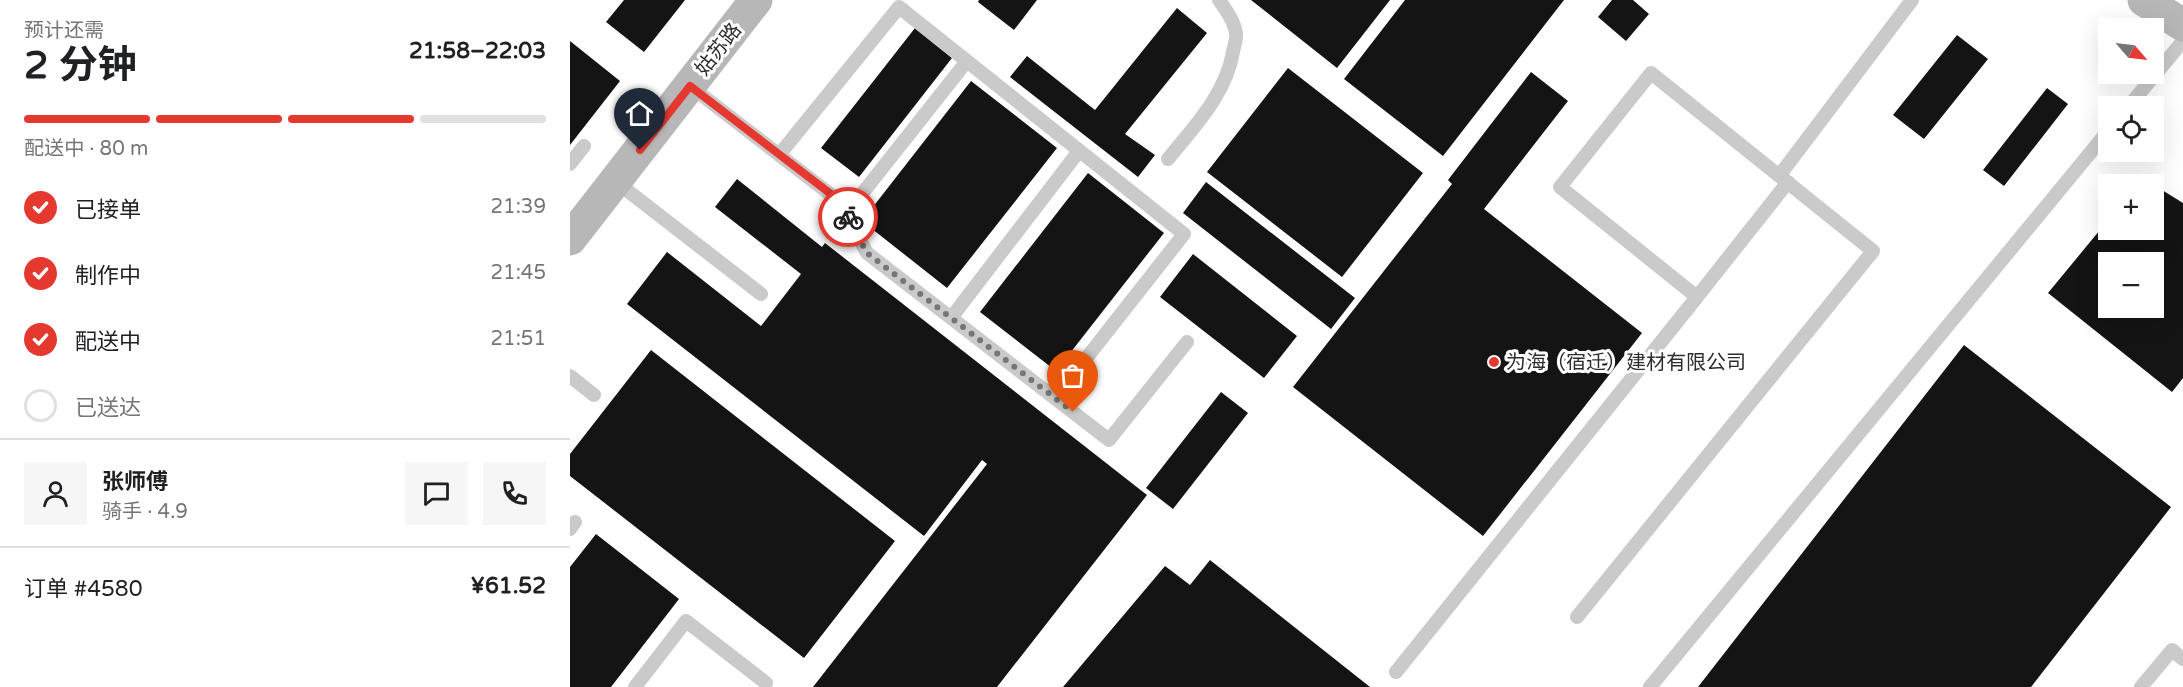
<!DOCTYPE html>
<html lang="zh">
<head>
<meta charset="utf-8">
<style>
	:root { --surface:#fff; --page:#f6f6f6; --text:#202124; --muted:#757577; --line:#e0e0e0; --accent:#e5382f }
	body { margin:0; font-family:"Varela Round","Noto Sans SC",sans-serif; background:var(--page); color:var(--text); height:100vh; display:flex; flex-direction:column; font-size:22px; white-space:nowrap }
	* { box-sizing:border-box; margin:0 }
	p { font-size:20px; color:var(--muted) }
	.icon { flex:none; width:33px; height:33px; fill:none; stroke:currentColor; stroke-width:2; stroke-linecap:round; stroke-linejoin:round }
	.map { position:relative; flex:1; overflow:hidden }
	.sheet { display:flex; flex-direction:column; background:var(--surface); width:570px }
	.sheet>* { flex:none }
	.needle { width:39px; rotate:118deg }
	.fabs { position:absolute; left:1528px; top:18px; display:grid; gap:12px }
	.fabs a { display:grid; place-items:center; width:66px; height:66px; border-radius:0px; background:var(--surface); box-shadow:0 6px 24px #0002; font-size:30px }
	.pin { position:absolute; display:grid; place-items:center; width:51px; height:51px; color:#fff; margin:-62px -26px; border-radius:50% 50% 50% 0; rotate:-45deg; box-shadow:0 0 6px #0007 }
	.pin .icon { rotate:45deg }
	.courier { position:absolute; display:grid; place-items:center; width:60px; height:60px; margin:-30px; border:4px solid #e5382f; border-radius:50%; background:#fff; color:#222; box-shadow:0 2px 8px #0007 }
	.summary em { font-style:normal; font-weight:700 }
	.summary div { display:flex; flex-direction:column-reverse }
	.summary { display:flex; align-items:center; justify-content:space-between; height:102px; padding:0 24px }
	h1 { font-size:39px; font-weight:700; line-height:45px }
	.bar { display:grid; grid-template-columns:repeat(4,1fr); gap:9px 6px; align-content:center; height:72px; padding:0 24px }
	.bar i { height:8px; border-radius:4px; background:var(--line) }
	.bar .active { background:var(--accent) }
	.bar p { grid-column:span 4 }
	.line { display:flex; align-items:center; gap:15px; padding:0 24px; border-top:2px solid var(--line) }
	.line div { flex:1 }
	.round { display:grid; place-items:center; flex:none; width:63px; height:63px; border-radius:0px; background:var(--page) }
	ol { padding:0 24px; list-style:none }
	li { display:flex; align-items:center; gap:18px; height:66px }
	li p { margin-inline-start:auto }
	li .icon { padding:6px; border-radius:50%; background:var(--accent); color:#fff; stroke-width:4 }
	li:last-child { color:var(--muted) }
	li i { width:33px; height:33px; border:3px solid var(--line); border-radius:50% }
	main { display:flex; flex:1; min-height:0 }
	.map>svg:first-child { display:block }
	.building { fill:#141414; fill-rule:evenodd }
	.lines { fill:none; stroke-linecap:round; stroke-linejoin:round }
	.lane { stroke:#cacaca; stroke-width:14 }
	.secondary { stroke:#b7b7b7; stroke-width:33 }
	.done { stroke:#767676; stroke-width:6; stroke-dasharray:0 10.8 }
	.route { stroke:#e5382f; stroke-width:8 }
	.poi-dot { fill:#e5382f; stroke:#fff; stroke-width:2 }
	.labels { text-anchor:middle; stroke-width:6; stroke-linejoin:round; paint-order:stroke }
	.street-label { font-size:20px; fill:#2d2d2d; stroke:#fff }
	.poi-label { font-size:20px; fill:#2d2d2d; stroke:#fff; text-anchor:start }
</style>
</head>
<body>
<main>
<section class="sheet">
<div class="summary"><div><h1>2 分钟</h1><p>预计还需</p></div><em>21:58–22:03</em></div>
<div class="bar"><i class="active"></i><i class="active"></i><i class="active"></i><i></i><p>配送中 · 80 m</p></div>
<ol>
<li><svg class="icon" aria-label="check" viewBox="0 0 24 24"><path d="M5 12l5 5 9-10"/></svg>已接单<p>21:39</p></li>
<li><svg class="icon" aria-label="check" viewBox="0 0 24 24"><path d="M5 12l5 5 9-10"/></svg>制作中<p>21:45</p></li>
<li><svg class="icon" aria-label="check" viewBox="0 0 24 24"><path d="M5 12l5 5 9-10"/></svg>配送中<p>21:51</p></li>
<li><i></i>已送达</li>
</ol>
<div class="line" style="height:108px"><a class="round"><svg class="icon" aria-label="person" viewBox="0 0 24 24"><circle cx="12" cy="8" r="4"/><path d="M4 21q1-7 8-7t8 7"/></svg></a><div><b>张师傅</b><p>骑手 · 4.9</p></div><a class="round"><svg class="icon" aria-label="chat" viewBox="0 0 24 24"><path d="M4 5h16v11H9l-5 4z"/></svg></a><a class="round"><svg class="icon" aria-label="phone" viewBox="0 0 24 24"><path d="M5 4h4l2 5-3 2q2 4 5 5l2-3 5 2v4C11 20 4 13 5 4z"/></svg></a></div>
<div class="line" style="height:78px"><div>订单 #4580</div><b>¥61.52</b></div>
</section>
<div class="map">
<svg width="1613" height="687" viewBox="0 0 1613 687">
	<rect width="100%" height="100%" fill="#fff"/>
	<path class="building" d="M54,0H115L74,52L36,22Z
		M409,0H467L444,30L408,2Z
		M681,0H820L767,68Z
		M835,0H994L873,156L774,79Z
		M1042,0H1063L1079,14L1056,41L1028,17Z
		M607,8L637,33L555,134L585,155L568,177L440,77L457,56L525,110Z
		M345,28L382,58L289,177L251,148Z
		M1387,35L1418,59L1354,139L1323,115Z
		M0,41L50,81L0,145Z
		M718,68L853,173L772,277L637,172Z
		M961,72L998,101L914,209L1072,333L913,536L723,387L882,184L878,180Z
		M401,81L487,148L377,288L292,221Z
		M1477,88L1498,104L1434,186L1413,170Z
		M518,173L594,233L486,371L410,312Z
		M167,179L252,247L255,243L577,495L427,687H243L417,464L412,460L354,536L57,304L97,252L191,326L231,274L145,207Z
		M636,182L785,298L761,329L613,213Z
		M1584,185L1613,203V378L1602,392L1478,293L1539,219V230H1584ZM1539,262H1584V308H1539Z
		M623,254L727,336L694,378L590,297Z
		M1394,345L1601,507L1461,687H1128Z
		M81,350L325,541L234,658L0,476V454Z
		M651,392L678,413L603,509L576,488Z
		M26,534L109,599L41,687H0V567Z
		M640,560L800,687H493L595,566L620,585Z"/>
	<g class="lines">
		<path class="lane" d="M120,86L269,201L297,253L539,440L617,342
			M1559,106L1613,41
			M209,155L329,7L614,234L485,398
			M598,159C624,127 656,94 663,52C664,46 667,39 666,33C664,21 656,10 649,0
			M0,164L14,146
			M1209,176L1342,0
			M45,181L191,294
			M276,214L397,61
			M381,318L509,151
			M0,376L24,395
			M0,529L5,522
			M1007,617L1303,251L1081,73L990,187L1127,297L1218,182
			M826,672L1127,297
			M65,687L116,621L196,683
			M1080,687L1539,130
			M1571,687L1602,650L1613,659"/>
		<path class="secondary" d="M1574,0L1613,25
			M0,239L186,0"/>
	</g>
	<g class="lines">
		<path class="done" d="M278,217L297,253L503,412"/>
		<path class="route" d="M70,150L120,86L270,201L278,217"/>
	</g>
	<circle class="poi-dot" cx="924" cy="362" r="6"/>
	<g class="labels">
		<g class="street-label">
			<text transform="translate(148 49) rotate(-52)" y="7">姑苏路</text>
		</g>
		<g class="poi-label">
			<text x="936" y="369">为海（宿迁）建材有限公司</text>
		</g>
	</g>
</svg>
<div class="fabs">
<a><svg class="needle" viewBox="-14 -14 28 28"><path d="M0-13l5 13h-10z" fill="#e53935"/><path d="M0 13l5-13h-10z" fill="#757577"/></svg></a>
<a><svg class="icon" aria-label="locate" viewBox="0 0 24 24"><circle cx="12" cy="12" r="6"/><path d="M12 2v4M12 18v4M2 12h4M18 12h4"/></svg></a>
<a>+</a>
<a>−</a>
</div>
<div class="pin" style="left:503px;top:412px;background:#ea580c"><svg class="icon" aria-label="bag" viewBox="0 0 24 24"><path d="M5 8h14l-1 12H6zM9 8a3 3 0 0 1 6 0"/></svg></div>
<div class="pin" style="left:70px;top:150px;background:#1f2937"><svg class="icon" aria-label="home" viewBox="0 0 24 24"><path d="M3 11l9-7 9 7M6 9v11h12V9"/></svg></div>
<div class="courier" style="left:278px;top:217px"><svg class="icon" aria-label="bike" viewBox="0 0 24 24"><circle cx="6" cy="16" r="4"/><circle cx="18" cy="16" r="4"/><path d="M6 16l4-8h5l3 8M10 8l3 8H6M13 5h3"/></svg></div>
</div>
</main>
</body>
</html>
